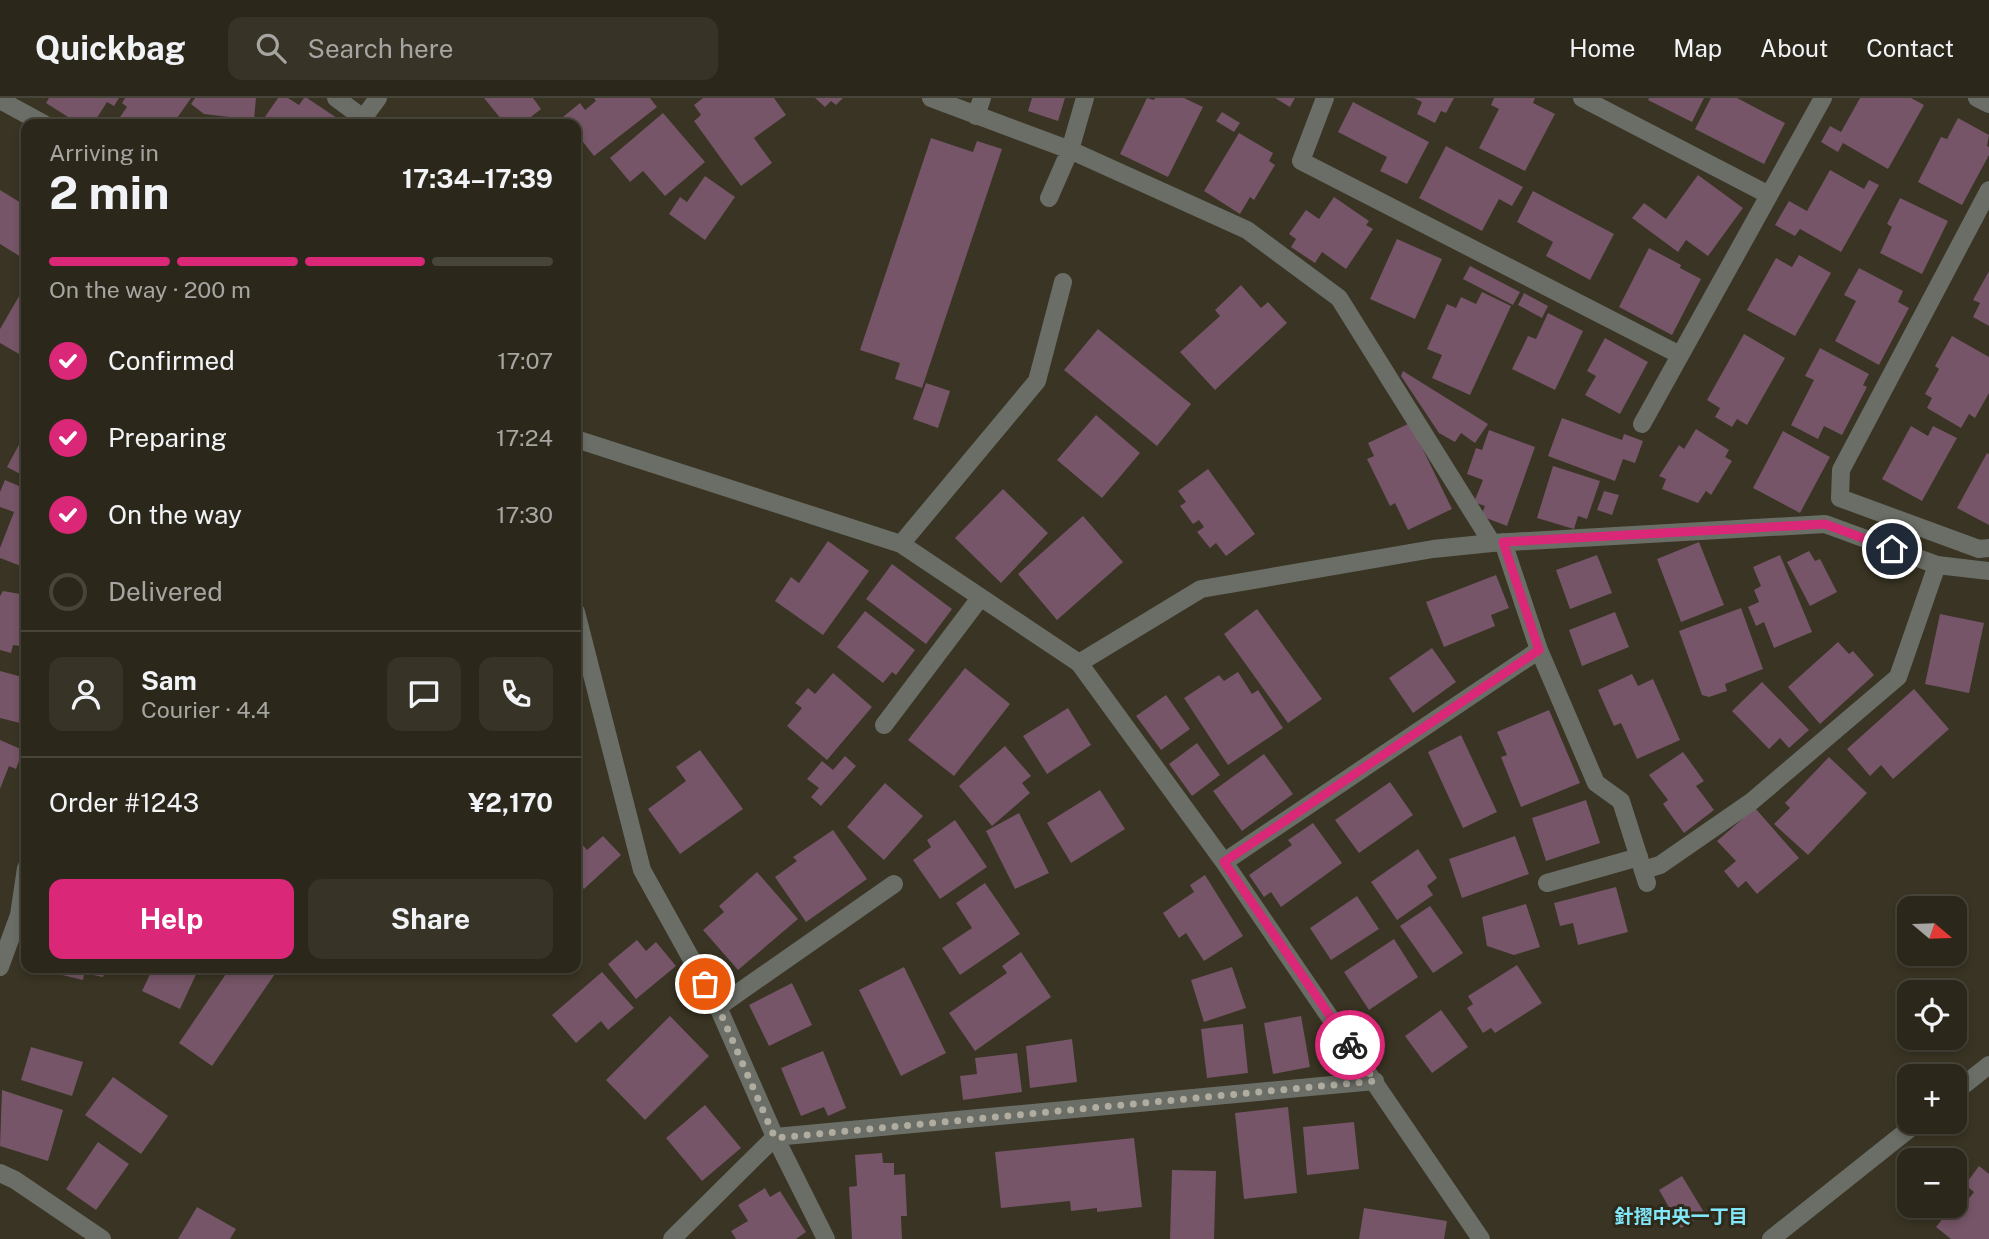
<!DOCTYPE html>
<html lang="en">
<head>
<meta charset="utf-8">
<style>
	:root { --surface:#2b271a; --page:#373327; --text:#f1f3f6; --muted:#a6a5a2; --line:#474439; --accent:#db2777 }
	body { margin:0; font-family:"Public Sans","Noto Sans JP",sans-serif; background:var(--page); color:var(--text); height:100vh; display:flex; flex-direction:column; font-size:26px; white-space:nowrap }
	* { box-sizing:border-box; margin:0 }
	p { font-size:23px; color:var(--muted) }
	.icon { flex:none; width:38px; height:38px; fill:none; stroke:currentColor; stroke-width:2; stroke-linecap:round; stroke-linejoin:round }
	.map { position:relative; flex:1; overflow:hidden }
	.side { position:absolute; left:21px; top:21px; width:560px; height:854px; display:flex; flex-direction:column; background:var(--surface); border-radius:14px; box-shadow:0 4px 10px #0003,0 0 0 2px var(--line) }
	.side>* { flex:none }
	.needle { width:46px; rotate:109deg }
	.buttons { position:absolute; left:1897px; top:798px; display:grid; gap:14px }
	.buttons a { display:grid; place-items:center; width:70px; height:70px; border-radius:14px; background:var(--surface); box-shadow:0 4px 10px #0003,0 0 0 2px var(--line); font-size:35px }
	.pin { position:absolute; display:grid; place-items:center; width:60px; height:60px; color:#fff; margin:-30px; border:4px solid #fff; border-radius:50%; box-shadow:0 2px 7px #0007 }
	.courier { position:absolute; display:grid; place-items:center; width:70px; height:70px; margin:-35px; border:5px solid #db2777; border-radius:50%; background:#fff; color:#222; box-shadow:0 2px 9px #0007 }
	.head em { font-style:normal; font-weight:700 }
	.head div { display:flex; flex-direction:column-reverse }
	.head { display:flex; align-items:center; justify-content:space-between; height:119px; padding:0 28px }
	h1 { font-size:46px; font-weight:700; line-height:52px }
	.bar { display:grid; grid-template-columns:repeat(4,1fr); gap:10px 7px; align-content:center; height:84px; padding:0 28px }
	.bar i { height:9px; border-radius:5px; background:var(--line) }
	.bar .active { background:var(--accent) }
	.bar p { grid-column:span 4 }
	.line { display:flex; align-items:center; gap:18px; padding:0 28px; border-top:2px solid var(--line) }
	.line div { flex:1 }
	.round { display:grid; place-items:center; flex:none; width:74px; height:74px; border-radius:14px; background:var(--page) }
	ol { padding:0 28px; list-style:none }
	li { display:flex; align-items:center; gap:21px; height:77px }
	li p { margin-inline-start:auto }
	li .icon { padding:7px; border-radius:50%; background:var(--accent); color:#fff; stroke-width:4 }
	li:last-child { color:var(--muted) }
	li i { width:38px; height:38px; border:4px solid var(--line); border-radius:50% }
	.cta { display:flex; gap:14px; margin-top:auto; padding:14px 28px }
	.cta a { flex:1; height:80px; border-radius:14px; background:var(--accent); color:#fff; font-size:28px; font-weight:700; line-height:80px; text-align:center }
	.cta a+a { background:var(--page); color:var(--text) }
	header { display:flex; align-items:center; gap:42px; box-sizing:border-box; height:98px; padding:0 35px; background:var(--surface); border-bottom:2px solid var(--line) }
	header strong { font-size:33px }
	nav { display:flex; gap:38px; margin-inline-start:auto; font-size:24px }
	.search { width:490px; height:63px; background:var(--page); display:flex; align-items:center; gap:18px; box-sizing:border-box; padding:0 24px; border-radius:14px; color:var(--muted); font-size:26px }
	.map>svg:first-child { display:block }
	.building { fill:#755567 }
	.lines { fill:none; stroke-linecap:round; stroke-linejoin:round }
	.service { stroke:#6a6e66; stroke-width:18 }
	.minor { stroke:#6a6e66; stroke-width:18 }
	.done { stroke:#b0ac9f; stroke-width:7; stroke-dasharray:0 12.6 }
	.route { stroke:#db2777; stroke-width:9 }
	.labels { text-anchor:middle; stroke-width:6; stroke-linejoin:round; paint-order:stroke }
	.neighbourhood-label { font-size:19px; font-weight:bold; fill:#81e9fb; stroke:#2f291a }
</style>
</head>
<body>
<header>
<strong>Quickbag</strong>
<div class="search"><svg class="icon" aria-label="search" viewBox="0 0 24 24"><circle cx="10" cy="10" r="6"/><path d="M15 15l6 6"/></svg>Search here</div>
<nav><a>Home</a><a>Map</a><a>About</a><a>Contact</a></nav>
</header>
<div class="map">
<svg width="1989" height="1141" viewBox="0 0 1989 1141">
	<rect width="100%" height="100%" fill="#393423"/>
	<path class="building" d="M49,0H119L114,8L107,4L93,26H79L46,5Z
		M125,0H191L173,26H115L127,9L122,5Z
		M195,0H256L254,22L204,16L191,6Z
		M278,0H288L299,7L304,0H307L340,22L337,26H260Z
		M484,0H533L541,11L522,26H505Z
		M594,0H650L657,9L594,58L576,35V26H569L563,19L580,5L585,12L596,3Z
		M703,0H774L786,17L754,40L772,65L741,88L694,23L701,17L694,7Z
		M815,0H843L836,7L831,3L825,9Z
		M1032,0H1065L1058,23L1028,13Z
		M1147,0L1154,2L1155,0H1184L1203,9L1168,79L1120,56Z
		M1275,0H1295L1290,9Z
		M1414,0H1454L1446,15L1441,13L1435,25L1417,16L1422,4Z
		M1494,0H1535L1533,5L1555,16L1525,73L1479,50L1499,11L1491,7Z
		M1649,0H1704L1692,24L1648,2Z
		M1711,0H1737L1785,25L1764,66L1695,31Z
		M1860,0H1911L1924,7L1888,71L1843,45L1838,54L1821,44L1830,28L1841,34Z
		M1353,4L1429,44L1407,86L1380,73L1387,59L1338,34Z
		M1222,14L1240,25L1234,34L1216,23Z
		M663,15L705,64L665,98L643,73L630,84L610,60Z
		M1958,20L1989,37L1987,48L1989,49V57L1962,107L1918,84L1941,39L1947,41Z
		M1239,35L1273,55L1269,63L1275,67L1254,102L1250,99L1240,116L1204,93Z
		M931,40L973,54L977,43L1002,51L922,290L895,281L900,265L860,252Z
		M1446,48L1523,89L1512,108L1499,101L1482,133L1419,100Z
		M1830,72L1864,91L1869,82L1879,87L1841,154L1800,131L1795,138L1775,127L1789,103L1807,113Z
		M1698,77L1743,110L1708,158L1686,142L1678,154L1632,120L1644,105L1666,121Z
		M705,78L735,99L705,142L669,116L680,99L687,104Z
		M0,92L26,108V162L0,146Z
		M1533,93L1614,136L1590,182L1546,158L1553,144L1517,124Z
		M1334,99L1369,123L1366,127L1373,131L1346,171L1322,154L1315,165L1291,149L1296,141L1289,136L1306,112L1319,121Z
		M1900,100L1948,123L1922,176L1880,155L1892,129L1887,126Z
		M1397,141L1442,161L1415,221L1370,201Z
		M1649,150L1681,167L1680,170L1701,181L1672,237L1619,209Z
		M1799,157L1831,175L1795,238L1747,212L1776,160L1792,169Z
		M1470,168L1520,194L1513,207L1463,181Z
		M1859,170L1903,193L1898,204L1909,210L1879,267L1835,243L1856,203L1844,197Z
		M1989,173V228L1973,219L1980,205L1973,202Z
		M1241,187L1261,210L1268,204L1287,225L1215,292L1180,254L1220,218L1215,212Z
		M22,193L26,196V260L0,245V231Z
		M1482,194L1511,208L1470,297L1432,280L1442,257L1427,251L1447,206L1456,210L1461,199L1476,206Z
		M1524,195L1548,208L1542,220L1518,207Z
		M1548,215L1583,233L1555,292L1512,271L1528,238L1536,241Z
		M1098,231L1191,306L1157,348L1064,272Z
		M1744,236L1785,260L1747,327L1737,321L1732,329L1715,319L1720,310L1707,302Z
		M1952,238L1989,259V295L1975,320L1969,316L1961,330L1927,310L1932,300L1925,296L1939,271L1935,268Z
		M1605,240L1648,264L1620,316L1585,297L1596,278L1587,273Z
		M1820,250L1869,276L1863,287L1867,289L1842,337L1824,328L1818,341L1791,327L1814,282L1805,278Z
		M1403,273L1488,326L1475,345L1461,335L1455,344L1439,335L1401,278Z
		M926,285L950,293L938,330L913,321Z
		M1096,317L1140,355L1102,400L1057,362Z
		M1562,320L1622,342L1624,336L1643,343L1635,365L1623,361L1615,383L1548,358Z
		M1410,325L1452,411L1408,432L1395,405L1390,408L1367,361L1374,358L1368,345Z
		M1911,328L1928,338L1933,328L1957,340L1922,403L1882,381Z
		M1696,331L1729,352L1725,359L1732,363L1711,397L1706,393L1698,405L1662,391L1666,381L1659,378L1679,347L1684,351Z
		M1489,332L1535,349L1507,428L1481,418L1485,408L1474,404L1483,382L1467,376L1476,350L1482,352Z
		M1783,333L1830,359L1800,415L1753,390Z
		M23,339L26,341V379L7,369Z
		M1987,355L1989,356V427L1957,410Z
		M1553,368L1600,383L1587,421L1578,418L1574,431L1537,420Z
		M1208,371L1255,436L1226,458L1216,445L1210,450L1197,434L1204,429L1199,422L1193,426L1180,408L1186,404L1178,393Z
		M5,382L26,391V470L0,460V450L14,414L0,409V394Z
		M1003,391L1048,435L1001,485L955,440Z
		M1604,393L1619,397L1612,417L1597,412Z
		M1083,418L1123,464L1057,522L1018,476Z
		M828,443L869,473L823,537L775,503L791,479L799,485Z
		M1699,444L1724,507L1681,524L1657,461Z
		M1809,453L1815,463L1820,461L1837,494L1810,508L1787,464Z
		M1597,457L1612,495L1570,511L1556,472Z
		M1780,457L1812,534L1774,550L1764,524L1756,528L1748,509L1759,504L1754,492L1761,488L1753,469Z
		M892,466L952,511L926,546L866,501Z
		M1496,477L1509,510L1491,517L1495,528L1444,549L1426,504Z
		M3,493L26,497V549L13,547L11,555L0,552V498Z
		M1741,510L1763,571L1725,586L1727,593L1709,599L1702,597L1679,533Z
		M1257,511L1322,601L1288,625L1224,536Z
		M865,513L915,552L896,577L892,574L883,585L837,549Z
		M1615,514L1629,549L1582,568L1569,532Z
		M1940,516L1984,525L1969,595L1925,586Z
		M1838,544L1849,556L1853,553L1874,577L1820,626L1788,589Z
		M1432,550L1456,584L1413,615L1389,580Z
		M965,570L1010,606L954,678L908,642Z
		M0,573L26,580L24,626L0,620Z
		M1238,574L1252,596L1258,592L1283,630L1228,667L1184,600L1219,577L1224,583Z
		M833,575L872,609L827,662L787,628L802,610L795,605L808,590L815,596Z
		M1632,576L1638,588L1653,581L1680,642L1637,661L1621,625L1614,628L1598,592Z
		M1762,584L1809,632L1789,650L1780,640L1769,651L1732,613Z
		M1914,591L1949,631L1893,681L1881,667L1870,678L1847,651Z
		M1166,597L1190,631L1161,652L1136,618Z
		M1068,610L1091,647L1047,676L1023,638Z
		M1549,612L1580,685L1521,709L1501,659L1507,657L1497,634Z
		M1461,637L1497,714L1463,730L1428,654Z
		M0,642L23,652L16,671L9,668L0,691Z
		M1197,645L1220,677L1192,698L1169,666Z
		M1005,648L1031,678L1022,685L1030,695L992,728L959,688Z
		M700,652L743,711L680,756L648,711L686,683L676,669Z
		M1683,654L1704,683L1696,688L1714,712L1684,735L1663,706L1668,702L1649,677Z
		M1264,656L1293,696L1242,733L1213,693Z
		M845,658L856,668L821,708L811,699L819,690L807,681L822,663L833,672Z
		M1829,659L1867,695L1808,757L1774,726L1790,710L1785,705Z
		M1390,684L1413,717L1359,755L1335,722Z
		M885,685L923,718L884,762L847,729Z
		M1100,692L1125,731L1071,765L1047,725Z
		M1586,702L1600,745L1546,763L1532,720Z
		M1755,710L1799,760L1757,796L1746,783L1738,790L1724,773L1736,763L1717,743Z
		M1019,715L1049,775L1015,791L986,733Z
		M955,722L987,769L940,801L913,762L931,749L927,742Z
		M1313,725L1342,765L1281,809L1271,794L1264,799L1249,777L1292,747L1288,742Z
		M833,732L867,781L806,824L775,779L797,763L793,759Z
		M603,738L621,757L584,791L576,782V750L581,745L587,752Z
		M1515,738L1529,776L1462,800L1449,761Z
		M1418,751L1437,780L1427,788L1433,797L1397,822L1371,784Z
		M757,774L798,821L738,872L703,832L724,814L719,808Z
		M1205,777L1243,838L1204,863L1186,835L1179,840L1163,815L1194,794L1190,787Z
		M985,785L1020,836L960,877L942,850L972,830L956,805Z
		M1616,789L1628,834L1578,847L1573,825L1560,828L1554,805Z
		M1357,798L1379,831L1331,862L1310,830Z
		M1526,806L1540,849L1514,857L1487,848L1482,819Z
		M1430,808L1463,855L1433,875L1400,828Z
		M1394,841L1418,879L1369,912L1344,874Z
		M637,842L646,853L656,844L676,868L636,901L608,866Z
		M1021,854L1051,899L975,953L949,915L1007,875L1002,868Z
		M1517,867L1542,905L1495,935L1491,930L1483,935L1467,910L1473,906L1468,898Z
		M904,869L946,955L901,978L859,892Z
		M1232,869L1246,910L1204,924L1191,882Z
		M33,870H106L103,879L84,875L83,882Z
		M153,870H199L180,911L142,893Z
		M230,870H279L212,968L179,945Z
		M602,874L634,910L608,932L601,923L576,945L552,917Z
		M792,885L812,927L769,948L749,907Z
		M1441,912L1468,949L1432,975L1405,938Z
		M670,918L709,958L645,1022L606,982Z
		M1301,918L1310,969L1273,976L1264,925Z
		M1243,926L1248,975L1207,980L1201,931Z
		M1072,941L1077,984L1030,990L1026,948Z
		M31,949L83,964L72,998L21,982Z
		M823,953L846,1010L828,1018L824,1009L801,1018L781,970Z
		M1017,955L1022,994L963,1002L960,978L977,976L975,960Z
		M113,979L168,1018L141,1056L85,1017Z
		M2,992L63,1012L48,1063L0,1048Z
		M705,1007L741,1050L702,1083L666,1040Z
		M1288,1009L1297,1095L1244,1101L1235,1015Z
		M1354,1024L1359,1071L1307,1077L1303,1029Z
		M1134,1040L1142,1109L1097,1114V1110L1071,1113L1070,1103L1001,1110L995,1054Z
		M98,1044L129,1066L96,1112L66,1091Z
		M882,1055L883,1065H894V1077L905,1076L907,1118H901L902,1141H852L849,1089L857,1088L855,1057Z
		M1979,1068L1989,1076V1141H1951L1936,1129L1953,1108L1959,1113L1974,1094L1965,1087Z
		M1172,1072L1216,1073L1214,1141H1170Z
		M1682,1078L1705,1116L1681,1130L1659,1092Z
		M765,1090L770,1099L780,1093L806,1134L796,1141H736L731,1133L748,1123L738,1107Z
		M197,1109L236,1131L230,1141H178Z
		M1364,1110L1447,1123L1444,1141H1359Z"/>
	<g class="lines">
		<path class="service" d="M336,0L363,20
			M0,2L44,26
			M976,18L982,0
			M884,627L980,500
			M1643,772L1660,767L1751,704L1898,579L1937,467
			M1547,785L1639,759
			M718,909L894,786"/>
		<path class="minor" d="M931,0L1070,52L1247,132L1339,200L1492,445
			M1325,0L1301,63L1680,257
			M1582,0L1769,97
			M1977,0L1989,6
			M359,26L378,0
			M1989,92L1841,372L1840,400L1979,451L1989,450
			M1049,100L1070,52L1085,0
			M1642,326L1823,0
			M576,341L901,446L1079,565L1224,764L1481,1141
			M1503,444L1539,552L1596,685L1621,703L1647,785
			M901,446L1037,283L1063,184
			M576,514L642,772L718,909L775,1039L826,1141
			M1079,565L1201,491L1433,451L1492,445L1825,426L1937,467L1989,473
			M1224,764L1539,552
			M0,869L19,817L26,770
			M1955,994L1989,967
			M0,1075L15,1082L102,1141
			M672,1141L775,1039L1375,983
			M1771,1141L1918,1024"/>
	</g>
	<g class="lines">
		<path class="done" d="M705,886L718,909L775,1040L1375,983L1350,947"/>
		<path class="route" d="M1350,947L1224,764L1539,552L1503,444L1825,426L1892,451"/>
	</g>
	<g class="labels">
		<g class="neighbourhood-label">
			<text x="1681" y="1125">針摺中央一丁目</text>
		</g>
	</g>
</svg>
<div class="buttons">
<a><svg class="needle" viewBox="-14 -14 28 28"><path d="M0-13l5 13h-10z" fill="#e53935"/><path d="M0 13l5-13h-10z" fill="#a6a5a2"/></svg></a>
<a><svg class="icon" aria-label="locate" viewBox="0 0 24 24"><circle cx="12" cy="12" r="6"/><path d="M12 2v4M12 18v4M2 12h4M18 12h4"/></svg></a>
<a>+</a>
<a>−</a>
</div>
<div class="pin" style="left:705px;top:886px;background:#ea580c"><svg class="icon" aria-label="bag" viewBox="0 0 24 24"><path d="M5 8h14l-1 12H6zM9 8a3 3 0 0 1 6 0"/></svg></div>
<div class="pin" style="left:1892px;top:451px;background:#1f2937"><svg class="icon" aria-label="home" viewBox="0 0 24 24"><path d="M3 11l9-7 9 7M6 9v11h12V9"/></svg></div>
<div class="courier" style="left:1350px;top:947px"><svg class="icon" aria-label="bike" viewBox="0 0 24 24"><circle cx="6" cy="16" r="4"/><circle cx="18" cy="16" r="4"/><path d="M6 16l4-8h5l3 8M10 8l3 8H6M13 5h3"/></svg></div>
<section class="side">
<div class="head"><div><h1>2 min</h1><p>Arriving in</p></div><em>17:34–17:39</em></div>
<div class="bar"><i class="active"></i><i class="active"></i><i class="active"></i><i></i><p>On the way · 200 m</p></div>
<ol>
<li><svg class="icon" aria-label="check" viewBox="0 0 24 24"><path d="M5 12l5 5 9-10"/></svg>Confirmed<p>17:07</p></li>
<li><svg class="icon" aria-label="check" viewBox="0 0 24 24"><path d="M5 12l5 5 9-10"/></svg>Preparing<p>17:24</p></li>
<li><svg class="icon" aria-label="check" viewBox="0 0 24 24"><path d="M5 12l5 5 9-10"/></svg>On the way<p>17:30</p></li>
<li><i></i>Delivered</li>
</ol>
<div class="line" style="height:126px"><a class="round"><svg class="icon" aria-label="person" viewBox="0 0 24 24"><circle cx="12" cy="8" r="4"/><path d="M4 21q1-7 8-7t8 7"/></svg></a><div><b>Sam</b><p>Courier · 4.4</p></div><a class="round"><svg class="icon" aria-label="chat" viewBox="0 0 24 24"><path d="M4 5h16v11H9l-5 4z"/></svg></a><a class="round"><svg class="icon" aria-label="phone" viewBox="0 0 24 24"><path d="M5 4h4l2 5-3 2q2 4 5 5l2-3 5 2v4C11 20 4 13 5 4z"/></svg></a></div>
<div class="line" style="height:91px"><div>Order #1243</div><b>¥2,170</b></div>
<div class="cta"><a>Help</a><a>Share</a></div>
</section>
</div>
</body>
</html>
